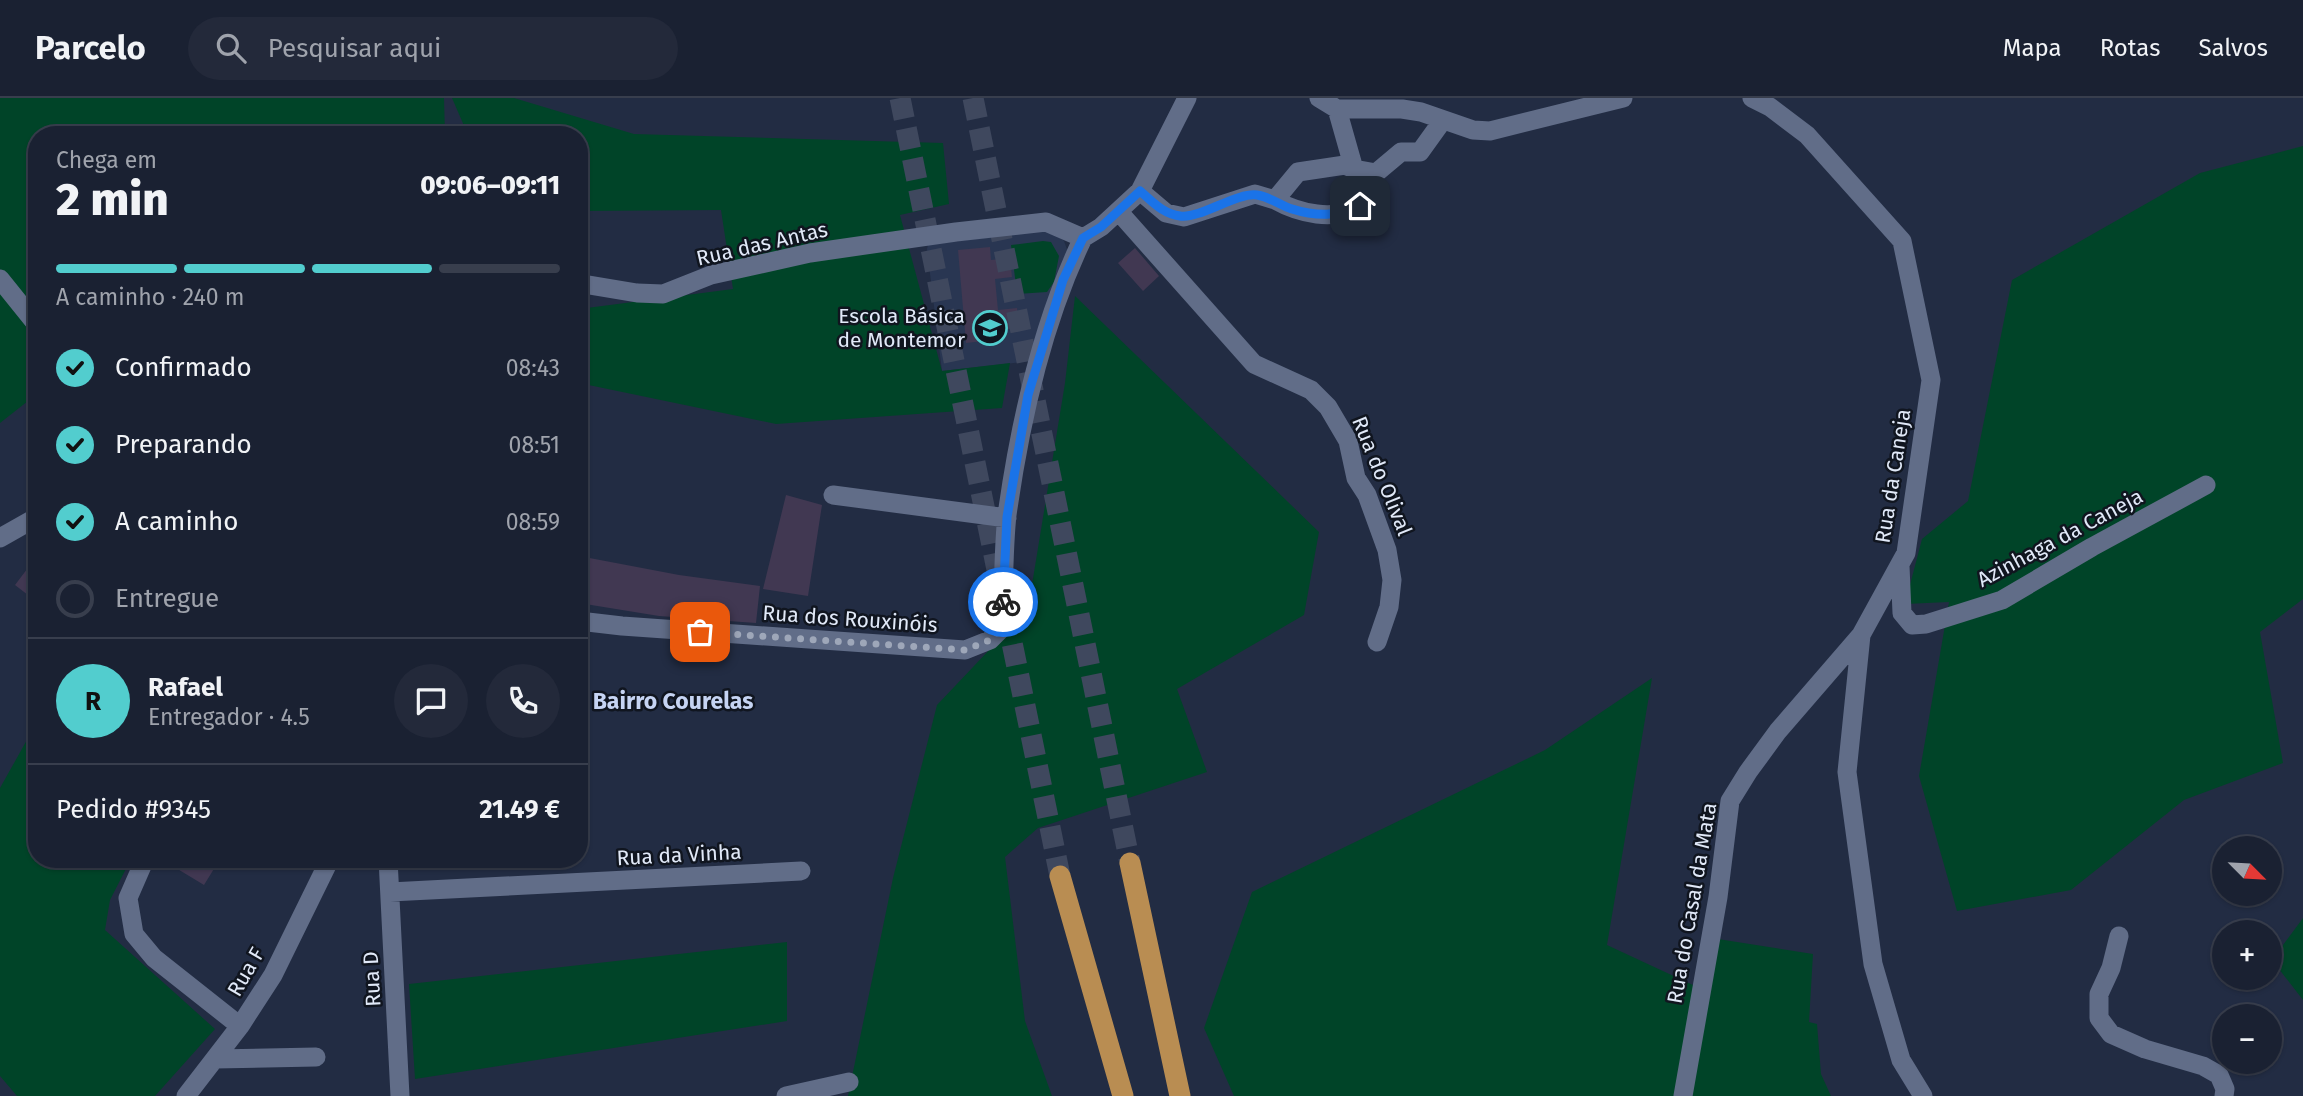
<!DOCTYPE html>
<html lang="pt">
<head>
<meta charset="utf-8">
<style>
	:root { --surface:#1a2132; --page:#23293a; --text:#f1f3f6; --muted:#9fa3ac; --line:#383e4d; --accent:#52cdce }
	body { margin:0; font-family:"Fira Sans",sans-serif; background:var(--page); color:var(--text); height:100vh; display:flex; flex-direction:column; font-size:26px; white-space:nowrap }
	* { box-sizing:border-box; margin:0 }
	p { font-size:23px; color:var(--muted) }
	.icon { flex:none; width:38px; height:38px; fill:none; stroke:currentColor; stroke-width:2; stroke-linecap:round; stroke-linejoin:round }
	.map { position:relative; flex:1; overflow:hidden }
	.side { position:absolute; left:28px; top:28px; width:560px; height:742px; display:flex; flex-direction:column; background:var(--surface); border-radius:28px; box-shadow:0 2px 5px #0004,0 0 0 2px var(--line) }
	.side>* { flex:none }
	.needle { width:46px; rotate:114deg }
	.buttons { position:absolute; left:2212px; top:738px; display:grid; gap:14px }
	.buttons a { display:grid; place-items:center; width:70px; height:70px; border-radius:50%; background:var(--surface); box-shadow:0 2px 5px #0004,0 0 0 2px var(--line); font-size:35px }
	.pin { position:absolute; display:grid; place-items:center; width:60px; height:60px; color:#fff; margin:-30px; border-radius:14px; box-shadow:0 4px 10px #0006 }
	.courier { position:absolute; display:grid; place-items:center; width:70px; height:70px; margin:-35px; border:5px solid #1a73e8; border-radius:50%; background:#fff; color:#222; box-shadow:0 2px 9px #0007 }
	.head em { font-style:normal; font-weight:800 }
	.head div { display:flex; flex-direction:column-reverse }
	.head { display:flex; align-items:center; justify-content:space-between; height:119px; padding:0 28px }
	h1 { font-size:46px; font-weight:800; line-height:52px }
	.bar { display:grid; grid-template-columns:repeat(4,1fr); gap:10px 7px; align-content:center; height:84px; padding:0 28px }
	.bar i { height:9px; border-radius:5px; background:var(--line) }
	.bar .active { background:var(--accent) }
	.bar p { grid-column:span 4 }
	.line { display:flex; align-items:center; gap:18px; padding:0 28px; border-top:2px solid var(--line) }
	.line div { flex:1 }
	.round { display:grid; place-items:center; flex:none; width:74px; height:74px; border-radius:37px; background:var(--page) }
	ol { padding:0 28px; list-style:none }
	li { display:flex; align-items:center; gap:21px; height:77px }
	li p { margin-inline-start:auto }
	li .icon { padding:7px; border-radius:50%; background:var(--accent); color:#111; stroke-width:4 }
	li:last-child { color:var(--muted) }
	li i { width:38px; height:38px; border:4px solid var(--line); border-radius:50% }
	header { display:flex; align-items:center; gap:42px; box-sizing:border-box; height:98px; padding:0 35px; background:var(--surface); border-bottom:2px solid var(--line) }
	header strong { font-size:33px }
	nav { display:flex; gap:38px; margin-inline-start:auto; font-size:24px }
	.search { width:490px; height:63px; background:var(--page); display:flex; align-items:center; gap:18px; box-sizing:border-box; padding:0 24px; border-radius:38px; color:var(--muted); font-size:26px }
	.map>svg:first-child { display:block }
	.built { fill:#293652 }
	.green { fill:#004428 }
	.building { fill:#413852 }
	.lines { fill:none; stroke-linecap:round; stroke-linejoin:round }
	.highway-tunnel { stroke:#3f485e; stroke-width:21; stroke-dasharray:21 10; stroke-linecap:butt }
	.minor { stroke:#616d88; stroke-width:19 }
	.highway { stroke:#b98d52; stroke-width:21 }
	.done { stroke:#9ea7b9; stroke-width:7; stroke-dasharray:0 12.6 }
	.route { stroke:#1a73e8; stroke-width:9 }
	.labels { text-anchor:middle; stroke-width:5; stroke-linejoin:round; paint-order:stroke }
	.street-label { font-size:21px; fill:#e1e9f8; stroke:#10151f }
	.poi-label { font-size:21px; fill:#e1e9f8; stroke:#10151f; text-anchor:end }
	.neighbourhood-label { font-size:23px; font-weight:bold; fill:#c6d4f3; stroke:#10151f }
</style>
</head>
<body>
<header>
<strong>Parcelo</strong>
<div class="search"><svg class="icon" aria-label="search" viewBox="0 0 24 24"><circle cx="10" cy="10" r="6"/><path d="M15 15l6 6"/></svg>Pesquisar aqui</div>
<nav><a>Mapa</a><a>Rotas</a><a>Salvos</a></nav>
</header>
<div class="map">
<svg width="2303" height="998" viewBox="0 0 2303 998">
	<rect width="100%" height="100%" fill="#222c43"/>
	<path class="built" d="M1046,132L1058,136L1064,143L1069,157L1032,263L942,273L927,151L928,147Z"/>
	<path class="green" d="M0,0H444L445,37H37V296L0,325Z
		M452,0H514L634,36L943,45L949,106L900,117L942,273L1010,265L1002,310L776,326L579,285V211L733,191L721,112L579,113V37H468Z
		M2303,48V501L2260,534L2283,665L2184,702L2071,792L1957,813L1919,678L1949,504L1905,506L1922,441L1968,403L2012,182L2200,75Z
		M1043,143L1051,144L1059,158L1054,184L1047,194L1017,196L1011,147Z
		M1075,198L1319,434L1304,517L1177,591L1207,674L1038,730L1005,759L1025,923L1052,998H848L893,780L937,607L1028,511L1065,285Z
		M1652,580L1607,847L1708,894L1718,841L1813,856L1809,924L1817,926L1821,976L1831,998H1234L1204,930L1252,794L1545,652Z
		M37,624V761H131L110,802L105,832L215,931L155,998H17L0,978V690Z
		M2303,820V902L2272,862Z
		M787,844V923L415,981L409,886Z"/>
	<path class="building" d="M990,149L991,162L1010,160L1012,179L995,181L998,212L1017,210L1019,230L1002,232L1003,241L966,245L958,152Z
		M1135,150L1159,178L1143,193L1118,165Z
		M786,397L822,407L808,498L763,491Z
		M37,458V504L15,487Z
		M579,458L679,477L760,488L756,525L659,518L579,505Z
		M161,761H220L204,787Z"/>
	<g class="lines">
		<path class="highway-tunnel" d="M900,0L1060,778
			M973,0L1130,765"/>
		<path class="minor" d="M1319,0L1337,11H1402L1421,14L1473,32L1490,33L1623,0
			M1752,0L1770,9L1807,37L1902,143L1931,282L1906,455L1861,537L1847,674L1873,866L1901,962L1923,998
			M1140,93L1166,115L1184,119L1255,96L1275,102L1298,74L1345,67L1354,71L1376,75L1401,54H1420L1443,22
			M1275,102C1300,116 1333,123 1360,109L1354,71L1337,11
			M1119,114L1254,266L1311,292L1328,309L1348,343L1356,380L1367,397L1387,452L1392,482L1389,509L1377,544
			M1083,140L1101,129L1140,93L1187,0
			M0,181L37,227
			M579,188L589,187L637,195L663,196L711,177L810,155L956,134L1046,124L1083,140
			M833,397L1007,420
			M0,440L37,419
			M1900,468L1902,515L1912,527L1926,526L2002,502L2092,449L2206,387
			M579,523L622,528L965,552L990,542L1002,530C1004,493 1003,454 1007,417C1020,324 1042,225 1083,140
			M145,761L128,800L134,836L154,860L240,928
			M388,761L400,998
			M390,794L801,773
			M2119,838L2111,870L2099,896V920L2111,936L2145,951L2203,968L2219,977L2225,991L2224,998
			M215,961L316,959
			M186,998L240,928L273,877L330,761
			M786,998L849,984
			M1683,998L1718,799L1730,703L1748,674L1778,633L1861,537"/>
		<path class="highway" d="M1130,765L1180,998
			M1060,778L1123,998"/>
	</g>
	<g class="lines">
		<path class="done" d="M700,534L965,552L990,542L1002,530L1003,504"/>
		<path class="route" d="M1003,504L1007,419L1028,297L1063,182L1083,140L1101,129L1140,93C1153,104 1163,116 1180,118C1200,121 1237,94 1257,97C1270,99 1280,107 1292,111C1314,118 1340,119 1360,108"/>
	</g>
	<defs>
		<g id="school-ring" transform="scale(1.75)"><circle r="9.5" fill="#10151f" stroke="#52cdce" stroke-width="1.5"/><path d="M0-5L7-2L0 1L-7-2ZM-4 1L0 2.5L4 1V4Q0 6-4 4Z" fill="#52cdce"/></g>
	</defs>
	<g fill-rule="evenodd">
		<use href="#school-ring" x="990" y="230"/>
	</g>
	<g class="labels">
		<g class="street-label">
			<text transform="translate(762 146) rotate(-13)" y="7">Rua das Antas</text>
			<text transform="translate(1382 378) rotate(68)" y="7">Rua do Olival</text>
			<text transform="translate(1893 378) rotate(-81)" y="7">Rua da Caneja</text>
			<text transform="translate(2060 440) rotate(-28)" y="7">Azinhaga da Caneja</text>
			<text transform="translate(850 521) rotate(4)" y="7">Rua dos Rouxinóis</text>
			<text transform="translate(679 757) rotate(-3)" y="7">Rua da Vinha</text>
			<text transform="translate(1692 805) rotate(-80)" y="7">Rua do Casal da Mata</text>
			<text transform="translate(246 874) rotate(-60)" y="7">Rua F</text>
			<text transform="translate(372 881) rotate(-93)" y="7">Rua D</text>
		</g>
		<g class="poi-label">
			<text x="965" y="225">Escola Básica<tspan x="965" dy="24">de Montemor</tspan></text>
		</g>
		<g class="neighbourhood-label">
			<text x="673" y="611">Bairro Courelas</text>
		</g>
	</g>
</svg>
<div class="buttons">
<a><svg class="needle" viewBox="-14 -14 28 28"><path d="M0-13l5 13h-10z" fill="#e53935"/><path d="M0 13l5-13h-10z" fill="#9fa3ac"/></svg></a>
<a>+</a>
<a>−</a>
</div>
<div class="pin" style="left:700px;top:534px;background:#ea580c"><svg class="icon" aria-label="bag" viewBox="0 0 24 24"><path d="M5 8h14l-1 12H6zM9 8a3 3 0 0 1 6 0"/></svg></div>
<div class="pin" style="left:1360px;top:108px;background:#1f2937"><svg class="icon" aria-label="home" viewBox="0 0 24 24"><path d="M3 11l9-7 9 7M6 9v11h12V9"/></svg></div>
<div class="courier" style="left:1003px;top:504px"><svg class="icon" aria-label="bike" viewBox="0 0 24 24"><circle cx="6" cy="16" r="4"/><circle cx="18" cy="16" r="4"/><path d="M6 16l4-8h5l3 8M10 8l3 8H6M13 5h3"/></svg></div>
<section class="side">
<div class="head"><div><h1>2 min</h1><p>Chega em</p></div><em>09:06–09:11</em></div>
<div class="bar"><i class="active"></i><i class="active"></i><i class="active"></i><i></i><p>A caminho · 240 m</p></div>
<ol>
<li><svg class="icon" aria-label="check" viewBox="0 0 24 24"><path d="M5 12l5 5 9-10"/></svg>Confirmado<p>08:43</p></li>
<li><svg class="icon" aria-label="check" viewBox="0 0 24 24"><path d="M5 12l5 5 9-10"/></svg>Preparando<p>08:51</p></li>
<li><svg class="icon" aria-label="check" viewBox="0 0 24 24"><path d="M5 12l5 5 9-10"/></svg>A caminho<p>08:59</p></li>
<li><i></i>Entregue</li>
</ol>
<div class="line" style="height:126px"><b class="round" style="background:var(--accent);color:#111">R</b><div><b>Rafael</b><p>Entregador · 4.5</p></div><a class="round"><svg class="icon" aria-label="chat" viewBox="0 0 24 24"><path d="M4 5h16v11H9l-5 4z"/></svg></a><a class="round"><svg class="icon" aria-label="phone" viewBox="0 0 24 24"><path d="M5 4h4l2 5-3 2q2 4 5 5l2-3 5 2v4C11 20 4 13 5 4z"/></svg></a></div>
<div class="line" style="height:91px"><div>Pedido #9345</div><b>21.49 €</b></div>
</section>
</div>
</body>
</html>
